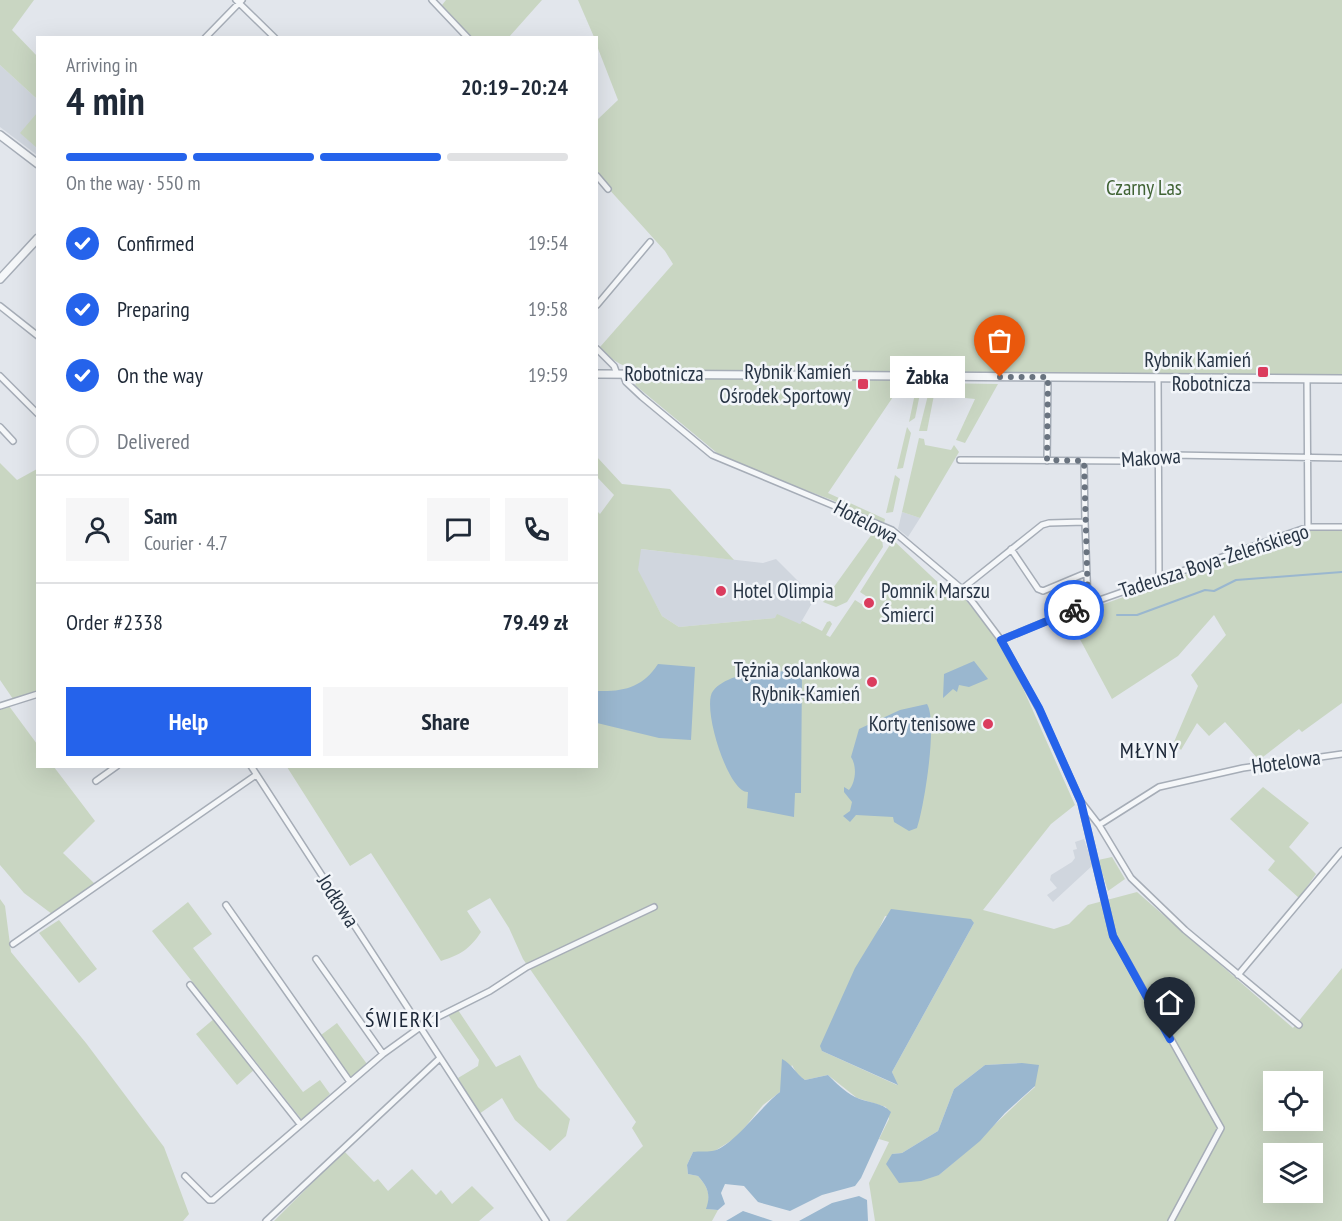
<!DOCTYPE html>
<html lang="en">
<head>
<meta charset="utf-8">
<style>
	:root { --surface:#fff; --page:#f6f6f7; --text:#1f2937; --muted:#747a83; --line:#e0e1e3; --accent:#2563eb }
	body { margin:0; font-family:"PT Sans Narrow",sans-serif; background:var(--page); color:var(--text); height:100vh; display:flex; flex-direction:column; font-size:22px; white-space:nowrap }
	* { box-sizing:border-box; margin:0 }
	p { font-size:20px; color:var(--muted) }
	.icon { flex:none; width:33px; height:33px; fill:none; stroke:currentColor; stroke-width:2; stroke-linecap:round; stroke-linejoin:round }
	.map { position:relative; flex:1; overflow:hidden }
	.drawer { position:absolute; left:36px; top:36px; width:562px; height:732px; display:flex; flex-direction:column; background:var(--surface); border-radius:0px; box-shadow:0 6px 24px #0002 }
	.drawer>* { flex:none }
	.fabs { position:absolute; left:1263px; top:1071px; display:grid; gap:12px }
	.fabs a { display:grid; place-items:center; width:60px; height:60px; border-radius:0px; background:var(--surface); box-shadow:0 6px 24px #0002; font-size:30px }
	.pin { position:absolute; display:grid; place-items:center; width:51px; height:51px; color:#fff; margin:-62px -26px; border-radius:50% 50% 50% 0; rotate:-45deg; box-shadow:0 0 6px #0007 }
	.pin .icon { rotate:45deg }
	.courier { position:absolute; display:grid; place-items:center; width:60px; height:60px; margin:-30px; border:4px solid #2563eb; border-radius:50%; background:#fff; color:#222; box-shadow:0 2px 8px #0007 }
	.bubble { position:absolute; height:42px; border-radius:0px; background:var(--surface); box-shadow:0 6px 24px #0002; font-size:20px; font-weight:800; line-height:42px; text-align:center }
	.summary em { font-style:normal; font-weight:800 }
	.summary div { display:flex; flex-direction:column-reverse }
	.summary { display:flex; align-items:center; justify-content:space-between; height:102px; padding:0 30px }
	h1 { font-size:39px; font-weight:800; line-height:45px }
	.bar { display:grid; grid-template-columns:repeat(4,1fr); gap:9px 6px; align-content:center; height:72px; padding:0 30px }
	.bar i { height:8px; border-radius:4px; background:var(--line) }
	.bar .current { background:var(--accent) }
	.bar p { grid-column:span 4 }
	.line { display:flex; align-items:center; gap:15px; padding:0 30px; border-top:2px solid var(--line) }
	.line div { flex:1 }
	.round { display:grid; place-items:center; flex:none; width:63px; height:63px; border-radius:0px; background:var(--page) }
	ol { padding:0 30px; list-style:none }
	li { display:flex; align-items:center; gap:18px; height:66px }
	li p { margin-inline-start:auto }
	li .icon { padding:6px; border-radius:50%; background:var(--accent); color:#fff; stroke-width:4 }
	li:last-child { color:var(--muted) }
	li i { width:33px; height:33px; border:3px solid var(--line); border-radius:50% }
	.button { display:flex; gap:12px; margin-top:auto; padding:12px 30px }
	.button a { flex:1; height:69px; border-radius:0px; background:var(--accent); color:#fff; font-size:24px; font-weight:800; line-height:69px; text-align:center }
	.button a+a { background:var(--page); color:var(--text) }
	.map>svg:first-child { display:block }
	.built { fill:#d0d6de }
	.green { fill:#c9d6c2; fill-rule:evenodd }
	.water { fill:#9ab7cf }
	.lines { fill:none; stroke-linecap:round; stroke-linejoin:round }
	.stream { stroke:#9ab7cf; stroke-width:2 }
	.minor-casing { stroke:#a6adb7; stroke-width:8 }
	.tertiary-casing { stroke:#a6adb7; stroke-width:10 }
	.minor { stroke:#f5f7f9; stroke-width:5 }
	.tertiary { stroke:#f5f7f9; stroke-width:7 }
	.done { stroke:#69737f; stroke-width:6; stroke-dasharray:0 10.8 }
	.route { stroke:#2563eb; stroke-width:8 }
	.poi-dot { fill:#db3c5e; stroke:#f2f5f9; stroke-width:2 }
	.labels { text-anchor:middle; stroke-width:5; stroke-linejoin:round; paint-order:stroke }
	.park-label { font-size:21px; fill:#406334; stroke:#f2f5f9 }
	.poi-label { font-size:21px; fill:#283545; stroke:#f2f5f9; text-anchor:end }
	.street-label { font-size:21px; fill:#283545; stroke:#f2f5f9 }
	.neighbourhood-label { font-size:22px; letter-spacing:1.5px; fill:#1a2536; stroke:#f2f5f9 }
</style>
</head>
<body>
<div class="map">
<svg width="1342" height="1221" viewBox="0 0 1342 1221">
	<rect width="100%" height="100%" fill="#e2e6ec"/>
	<path class="built" d="M0,65L37,99V155L0,127Z
		M902,512L920,518L908,537L898,529Z
		M640,549L763,563L776,559L815,598L800,624L775,618L679,627L662,616L637,570Z
		M1084,839L1093,865L1053,902L1047,895L1057,888L1050,880L1051,875L1072,862L1075,858L1073,850L1077,849L1075,842Z"/>
	<path class="green" d="M0,0H34L12,30L37,56V99L0,65Z
		M446,0H542L509,37H471L442,5Z
		M578,0H1342V376L907,372L895,379L897,391L828,493L885,519L884,524L832,500L733,463L717,453L635,385L645,370C624,368 614,363 600,347L673,264L665,251L597,176V120L618,100L597,46V38L594,37Z
		M37,113V148L20,133Z
		M931,383L998,384L965,443L956,440L975,399L934,395L927,431H919Z
		M917,384L921,389L915,418L909,422Z
		M907,427L911,433L903,468L897,469Z
		M919,438L924,439L925,445L951,450L954,445L959,452L920,518L902,512Z
		M597,457L622,484L670,489L734,560L641,549L638,570L662,616L679,627L775,618L777,614L800,624L802,621L822,631L827,622L830,621L832,624L826,635L830,637L855,600L871,610L875,602L860,592L893,540L947,591L956,588L991,631L1017,675L1075,805L1051,824L983,910L1054,929L1069,924L1088,905L1137,892L1293,1028L1342,968V1221H875L869,1183L889,1142L879,1139L889,1119L886,1107L857,1098L828,1075L805,1080L797,1074L792,1065L780,1092L763,1105L737,1137L713,1152H693L687,1165L688,1174L698,1176C708,1187 711,1195 707,1209L718,1210L712,1221H566L643,1146L632,1128L636,1122L523,959L509,928L490,898L467,911L481,932C470,949 460,955 441,961L371,853L350,866L287,767L597,766V511L600,514L614,495L597,477ZM885,916L974,923L892,1072L897,1085L822,1051ZM1022,1063L1035,1087C1002,1116 973,1147 939,1175L892,1154L902,1153L938,1131L954,1089L985,1065ZM1274,1082H1312V1120H1274ZM1274,1154H1312V1192H1274Z
		M0,463L17,480L37,469V691L13,699L0,680Z
		M895,475L900,479L893,512L886,513Z
		M877,527L881,531L883,547L847,602L836,607L823,602Z
		M1307,531H1342V703L1302,732L1299,729L1259,760L1225,722L1209,736L1197,723L1181,750L1174,742L1198,686L1191,675L1226,635L1214,615L1178,656L1112,699L1068,617Z
		M9,706L37,744L38,766L54,767L95,821L63,853L95,884L52,914L24,893L0,865V710Z
		M1263,787L1309,823L1289,847L1316,874L1299,898L1268,870L1275,861L1230,819Z
		M1112,857L1125,879L1108,891L1098,860Z
		M0,899L5,906L11,952L86,1043L164,1147L189,1214L183,1221H0Z
		M188,902L212,934L193,948L303,1092L320,1080L330,1094L302,1120L152,931Z
		M59,920L97,969L79,983L39,933Z
		M458,1010L496,1067L520,1055L538,1087L570,1119L566,1136L550,1151L515,1120L502,1098L479,1114L458,1078L478,1066L479,1060L448,1015Z
		M215,1018L255,1069L237,1085L196,1034Z
		M337,1023L367,1064L351,1078L321,1035Z
		M344,1151L374,1182L378,1179L388,1191L412,1169L436,1195L441,1190L452,1204L472,1186L494,1208L479,1221H274Z"/>
	<path class="water" d="M974,661L988,679L969,687L959,685L957,692L953,689L943,698L944,674Z
		M658,664L695,667L691,740L659,738L597,723V691C624,692 643,687 658,664Z
		M802,670L801,793H795L794,817L747,808L748,792C728,793 701,706 713,691C731,669 775,673 802,670Z
		M927,704C938,721 924,808 917,828L909,831L894,822L893,817L856,815L850,822L843,816L850,811L852,802L844,792V787L849,790C856,782 857,766 851,757L859,729L900,710Z
		M891,909L971,919L974,923L892,1072L898,1085L822,1051L820,1046L855,968Z
		M782,1059C792,1064 795,1073 805,1080L828,1075C836,1083 844,1091 855,1097C867,1103 882,1102 891,1112L861,1178L855,1186L822,1195L790,1211L758,1202L744,1186L725,1184L721,1193L725,1204L718,1210L706,1209C711,1195 708,1187 698,1176L688,1174L687,1165L693,1152C700,1151 706,1152 712,1151C731,1149 762,1105 780,1092Z
		M1022,1063L1039,1065L1035,1086L1005,1113L980,1141L939,1175L921,1181L899,1183L886,1164L892,1154L902,1153L938,1131L954,1089L985,1065Z
		M859,1196L867,1200L868,1221H799L832,1203Z
		M743,1211L773,1221H726Z"/>
	<g class="lines">
		<path class="stream" d="M1117,615H1137L1205,590L1214,591L1236,580L1342,572"/>
		<g class="minor-casing">
			<path id="minor" d="M236,0L275,38
				M432,0L468,38
				M205,38L242,0
				M597,176L608,189
				M597,305L650,242
				M0,306L38,336
				M597,349L614,366L617,374
				M623,374L626,382L642,397L712,455L892,530L962,589L974,604L1001,640L1039,709L1081,802L1113,936L1221,1128L1171,1221
				M0,376L38,414
				M1158,378L1159,579
				M1307,379L1308,527
				M0,427L13,441
				M960,460L1125,461L1172,455L1342,458
				M1047,461L1048,377
				M1084,461L1085,522
				M1011,549L1038,589L1043,591L1086,573
				M962,589L1042,525L1049,523L1085,522L1088,604L1308,527H1342
				M1001,640L1088,604
				M0,706L38,694
				M251,766L546,1221
				M96,781L117,766
				M1082,803L1099,825L1131,878L1185,930L1299,1025
				M1099,825L1159,787L1243,768L1342,754
				M226,905L350,1082
				M13,944L256,775
				M316,959L383,1054
				M1238,975L1342,851
				M190,985L300,1124
				M185,1176L209,1200H213L383,1054L426,1023L490,991L527,967L654,907
				M266,1221L440,1058"/>
		</g>
		<g class="tertiary-casing">
			<path id="tertiary" d="M0,135L38,164
				M0,279L38,238
				M597,374L1342,379"/>
		</g>
		<use href="#minor" class="minor"/>
		<use href="#tertiary" class="tertiary"/>
	</g>
	<g class="lines">
		<path class="done" d="M1000,377H1048L1047,460L1084,461L1088,604L1074,610"/>
		<path class="route" d="M1074,610L1001,640L1039,708L1081,802L1113,936L1170,1039"/>
	</g>
	<g class="poi-dot">
		<rect x="1257" y="366" width="12" height="12" rx="3"/>
		<rect x="857" y="378" width="12" height="12" rx="3"/>
		<circle cx="721" cy="591" r="6"/>
		<circle cx="869" cy="603" r="6"/>
		<circle cx="872" cy="682" r="6"/>
		<circle cx="988" cy="724" r="6"/>
	</g>
	<g class="labels">
		<g class="park-label">
			<text x="1144" y="195">Czarny Las</text>
		</g>
		<g class="poi-label">
			<text x="1251" y="367">Rybnik Kamień<tspan x="1251" dy="24">Robotnicza</tspan></text>
			<text x="851" y="379">Rybnik Kamień<tspan x="851" dy="24">Ośrodek Sportowy</tspan></text>
			<text x="733" y="598" text-anchor="start">Hotel Olimpia</text>
			<text x="881" y="598" text-anchor="start">Pomnik Marszu<tspan x="881" dy="24">Śmierci</tspan></text>
			<text x="860" y="677">Tężnia solankowa<tspan x="860" dy="24">Rybnik-Kamień</tspan></text>
			<text x="976" y="731">Korty tenisowe</text>
		</g>
		<g class="street-label">
			<text x="664" y="381">Robotnicza</text>
			<text transform="translate(1151 458) rotate(-4)" y="7">Makowa</text>
			<text transform="translate(866 522) rotate(28)" y="7">Hotelowa</text>
			<text transform="translate(1214 561) rotate(-18)" y="7">Tadeusza Boya-Żeleńskiego</text>
			<text transform="translate(1286 762) rotate(-8)" y="7">Hotelowa</text>
			<text transform="translate(338 901) rotate(57)" y="7">Jodłowa</text>
		</g>
		<g class="neighbourhood-label">
			<text x="1150" y="758">MŁYNY</text>
			<text x="403" y="1027">ŚWIERKI</text>
		</g>
	</g>
</svg>
<div class="fabs">
<a><svg class="icon" aria-label="locate" viewBox="0 0 24 24"><circle cx="12" cy="12" r="6"/><path d="M12 2v4M12 18v4M2 12h4M18 12h4"/></svg></a>
<a><svg class="icon" aria-label="layers" viewBox="0 0 24 24"><path d="M12 4l9 5-9 5-9-5zM3 14l9 5 9-5"/></svg></a>
</div>
<div class="pin" style="left:1000px;top:377px;background:#ea580c"><svg class="icon" aria-label="bag" viewBox="0 0 24 24"><path d="M5 8h14l-1 12H6zM9 8a3 3 0 0 1 6 0"/></svg></div>
<div class="pin" style="left:1170px;top:1039px;background:#1f2937"><svg class="icon" aria-label="home" viewBox="0 0 24 24"><path d="M3 11l9-7 9 7M6 9v11h12V9"/></svg></div>
<div class="courier" style="left:1074px;top:610px"><svg class="icon" aria-label="bike" viewBox="0 0 24 24"><circle cx="6" cy="16" r="4"/><circle cx="18" cy="16" r="4"/><path d="M6 16l4-8h5l3 8M10 8l3 8H6M13 5h3"/></svg></div>
<div class="bubble" style="left:890px;top:356px;width:75px">Żabka</div>
<section class="drawer">
<div class="summary"><div><h1>4 min</h1><p>Arriving in</p></div><em>20:19–20:24</em></div>
<div class="bar"><i class="current"></i><i class="current"></i><i class="current"></i><i></i><p>On the way · 550 m</p></div>
<ol>
<li><svg class="icon" aria-label="check" viewBox="0 0 24 24"><path d="M5 12l5 5 9-10"/></svg>Confirmed<p>19:54</p></li>
<li><svg class="icon" aria-label="check" viewBox="0 0 24 24"><path d="M5 12l5 5 9-10"/></svg>Preparing<p>19:58</p></li>
<li><svg class="icon" aria-label="check" viewBox="0 0 24 24"><path d="M5 12l5 5 9-10"/></svg>On the way<p>19:59</p></li>
<li><i></i>Delivered</li>
</ol>
<div class="line" style="height:108px"><a class="round"><svg class="icon" aria-label="person" viewBox="0 0 24 24"><circle cx="12" cy="8" r="4"/><path d="M4 21q1-7 8-7t8 7"/></svg></a><div><b>Sam</b><p>Courier · 4.7</p></div><a class="round"><svg class="icon" aria-label="chat" viewBox="0 0 24 24"><path d="M4 5h16v11H9l-5 4z"/></svg></a><a class="round"><svg class="icon" aria-label="phone" viewBox="0 0 24 24"><path d="M5 4h4l2 5-3 2q2 4 5 5l2-3 5 2v4C11 20 4 13 5 4z"/></svg></a></div>
<div class="line" style="height:78px"><div>Order #2338</div><b>79.49 zł</b></div>
<div class="button"><a>Help</a><a>Share</a></div>
</section>
</div>
</body>
</html>
